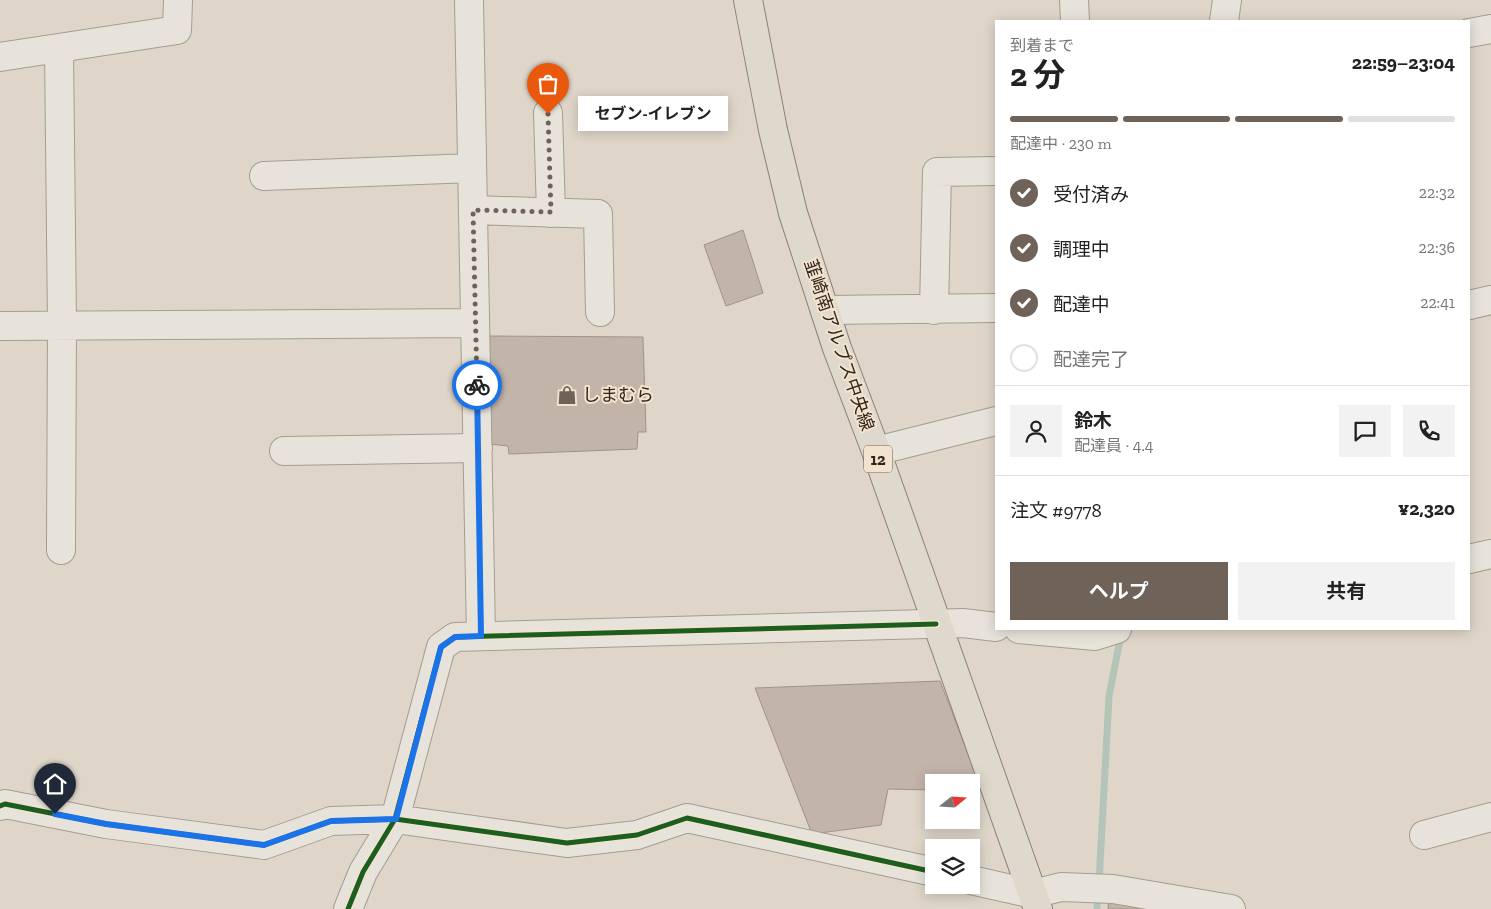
<!DOCTYPE html>
<html lang="ja">
<head>
<meta charset="utf-8">
<style>
	:root { --surface:#fff; --page:#f2f2f2; --text:#222; --muted:#767676; --line:#e0e0e0; --accent:#6e6259 }
	body { margin:0; font-family:"Zilla Slab","Noto Sans JP",serif; background:var(--page); color:var(--text); height:100vh; display:flex; flex-direction:column; font-size:19px; white-space:nowrap }
	* { box-sizing:border-box; margin:0 }
	p { font-size:16px; color:var(--muted) }
	.icon { flex:none; width:28px; height:28px; fill:none; stroke:currentColor; stroke-width:2; stroke-linecap:round; stroke-linejoin:round }
	.map { position:relative; flex:1; overflow:hidden }
	.panel { position:absolute; left:995px; top:20px; width:475px; height:610px; display:flex; flex-direction:column; background:var(--surface); border-radius:0px; box-shadow:0 2px 12px #0003 }
	.panel>* { flex:none }
	.needle { width:32px; rotate:72deg }
	.fabs { position:absolute; left:925px; top:774px; display:grid; gap:10px }
	.fabs a { display:grid; place-items:center; width:55px; height:55px; border-radius:0px; background:var(--surface); box-shadow:0 2px 12px #0003; font-size:25px }
	.pin { position:absolute; display:grid; place-items:center; width:42px; height:42px; color:#fff; margin:-51px -21px; border-radius:50% 50% 50% 0; rotate:-45deg; box-shadow:0 0 5px #0007 }
	.pin .icon { rotate:45deg }
	.courier { position:absolute; display:grid; place-items:center; width:50px; height:50px; margin:-25px; border:4px solid #1a73e8; border-radius:50%; background:#fff; color:#222; box-shadow:0 1px 6px #0007 }
	.bubble { position:absolute; height:35px; border-radius:0px; background:var(--surface); box-shadow:0 2px 12px #0003; font-size:16px; font-weight:700; line-height:35px; text-align:center }
	.summary em { font-style:normal; font-weight:700 }
	.summary div { display:flex; flex-direction:column-reverse }
	.summary { display:flex; align-items:center; justify-content:space-between; height:85px; padding:0 15px }
	h1 { font-size:32px; font-weight:700; line-height:38px }
	.bar { display:grid; grid-template-columns:repeat(4,1fr); gap:8px 5px; align-content:center; height:60px; padding:0 15px }
	.bar i { height:6px; border-radius:4px; background:var(--line) }
	.bar .active { background:var(--accent) }
	.bar p { grid-column:span 4 }
	.line { display:flex; align-items:center; gap:12px; padding:0 15px; border-top:1px solid var(--line) }
	.line div { flex:1 }
	.round { display:grid; place-items:center; flex:none; width:52px; height:52px; border-radius:0px; background:var(--page) }
	ol { padding:0 15px; list-style:none }
	li { display:flex; align-items:center; gap:15px; height:55px }
	li p { margin-inline-start:auto }
	li .icon { padding:5px; border-radius:50%; background:var(--accent); color:#fff; stroke-width:4 }
	li:last-child { color:var(--muted) }
	li i { width:28px; height:28px; border:2px solid var(--line); border-radius:50% }
	.action { display:flex; gap:10px; margin-top:auto; padding:10px 15px }
	.action a { flex:1; height:58px; border-radius:0px; background:var(--accent); color:#fff; font-size:20px; font-weight:700; line-height:58px; text-align:center }
	.action a+a { background:var(--page); color:var(--text) }
	.map>svg:first-child { display:block }
	.lines { fill:none; stroke-linecap:round; stroke-linejoin:round }
	.stream { stroke:#b4c4b8; stroke-width:7 }
	.building { fill:#c3b4aa; stroke:#9f9289 }
	.minor-casing { stroke:#a49c93; stroke-width:30 }
	.major-casing { stroke:#8a8179; stroke-width:30 }
	.minor { stroke:#e8e3da; stroke-width:28 }
	.major { stroke:#dfd8cc; stroke-width:28 }
	.cycleway-casing { stroke:#f2e3ce; stroke-width:8 }
	.cycleway { stroke:#1b5e20; stroke-width:5 }
	.done { stroke:#6e6259; stroke-width:5; stroke-dasharray:0 9 }
	.route { stroke:#1a73e8; stroke-width:6 }
	.labels { text-anchor:middle; stroke-width:4; stroke-linejoin:round; paint-order:stroke }
	.shield { fill:#f2e3ce; stroke:#6b5d51; stroke-width:1 }
	.shield-label { font-size:16px; font-weight:bold; fill:#31241c }
	.street-label { font-size:18px; fill:#31241c; stroke:#f2e3ce }
	.poi-label { font-size:18px; fill:#31241c; stroke:#f2e3ce; text-anchor:start }
</style>
</head>
<body>
<div class="map">
<svg width="1491" height="909" viewBox="0 0 1491 909">
	<rect width="100%" height="100%" fill="#dfd6c9"/>
	<g class="lines">
		<path class="stream" d="M1099,883L1109,696L1121,635
			M1097,909L1098,894"/>
	</g>
	<path class="building" d="M743,230L763,293L726,306L704,245Z
		M487,336L643,337L646,432H638L637,449L509,454L508,446L489,444Z
		M940,681L982,790H971V782H934V790L888,789L881,825L812,834L755,688Z
		M1109,897L1185,909H1108Z"/>
	<g class="lines">
		<g class="minor-casing">
			<path id="minor" d="M469,0L481,636
				M1074,0L1075,21
				M1224,21L1227,0
				M1469,33L1491,29
				M59,48L62,325L61,550
				M0,57L177,30L178,0
				M548,113L551,213
				M264,176L472,168
				M473,210L598,214L600,312
				M1469,305L1491,300
				M825,310L996,308
				M934,310L937,172L996,171
				M0,326L475,323
				M284,451L478,448
				M876,451L996,421
				M1469,559L1491,554
				M1019,629L1095,636L1117,629
				M0,806L5,804L106,824L264,845L331,821L395,819L567,843L637,835L687,818L934,872
				M1424,835L1491,817
				M971,880L1033,894L1061,887L1113,889L1231,909
				M348,909L363,872L395,819L441,647L455,637L963,623L996,627"/>
		</g>
		<g class="major-casing">
			<path id="major" d="M748,0L773,130L793,213L837,348L876,451L1038,909"/>
		</g>
		<use href="#minor" class="minor"/>
		<use href="#major" class="major"/>
		<g class="cycleway-casing">
			<path id="cycleway" d="M0,806L5,804L106,824L264,845L331,821L395,819L567,843L637,835L687,818L934,872
				M348,909L363,872L395,819L441,647L455,637L936,624"/>
		</g>
		<use href="#cycleway" class="cycleway"/>
	</g>
	<g class="lines">
		<path class="done" d="M477,385L473,210L551,212L548,114"/>
		<path class="route" d="M55,814L106,824L264,845L331,821L396,819L441,647L455,637L481,636L477,385"/>
	</g>
	<defs>
		<g id="shop-bare" transform="scale(1.5)"><path d="M-5-2.5h2.3a2.7 3.5 0 0 1 5.4 0H5L5.5 6h-11ZM-1.5-2.5h3a1.5 2.3 0 0 0-3 0Z" fill="#6e6259" stroke="#f2e3ce" stroke-width="2.5" paint-order="stroke"/></g>
	</defs>
	<g fill-rule="evenodd">
		<use href="#shop-bare" x="567" y="395"/>
	</g>
	<g class="labels">
		<rect class="shield" x="864" y="445.5" width="28" height="27" rx="4"/>
		<g class="shield-label">
			<text x="878" y="465">12</text>
		</g>
		<g class="street-label">
			<text transform="translate(839 345) rotate(71)" y="6">韮崎南アルプス中央線</text>
		</g>
		<g class="poi-label">
			<text x="582" y="401">しまむら</text>
		</g>
	</g>
</svg>
<div class="fabs">
<a><svg class="needle" viewBox="-14 -14 28 28"><path d="M0-13l5 13h-10z" fill="#e53935"/><path d="M0 13l5-13h-10z" fill="#767676"/></svg></a>
<a><svg class="icon" aria-label="layers" viewBox="0 0 24 24"><path d="M12 4l9 5-9 5-9-5zM3 14l9 5 9-5"/></svg></a>
</div>
<div class="pin" style="left:548px;top:114px;background:#ea580c"><svg class="icon" aria-label="bag" viewBox="0 0 24 24"><path d="M5 8h14l-1 12H6zM9 8a3 3 0 0 1 6 0"/></svg></div>
<div class="pin" style="left:55px;top:814px;background:#1f2937"><svg class="icon" aria-label="home" viewBox="0 0 24 24"><path d="M3 11l9-7 9 7M6 9v11h12V9"/></svg></div>
<div class="courier" style="left:477px;top:385px"><svg class="icon" aria-label="bike" viewBox="0 0 24 24"><circle cx="6" cy="16" r="4"/><circle cx="18" cy="16" r="4"/><path d="M6 16l4-8h5l3 8M10 8l3 8H6M13 5h3"/></svg></div>
<div class="bubble" style="left:578px;top:96px;width:150px">セブン-イレブン</div>
<section class="panel">
<div class="summary"><div><h1>2 分</h1><p>到着まで</p></div><em>22:59–23:04</em></div>
<div class="bar"><i class="active"></i><i class="active"></i><i class="active"></i><i></i><p>配達中 · 230 m</p></div>
<ol>
<li><svg class="icon" aria-label="check" viewBox="0 0 24 24"><path d="M5 12l5 5 9-10"/></svg>受付済み<p>22:32</p></li>
<li><svg class="icon" aria-label="check" viewBox="0 0 24 24"><path d="M5 12l5 5 9-10"/></svg>調理中<p>22:36</p></li>
<li><svg class="icon" aria-label="check" viewBox="0 0 24 24"><path d="M5 12l5 5 9-10"/></svg>配達中<p>22:41</p></li>
<li><i></i>配達完了</li>
</ol>
<div class="line" style="height:90px"><a class="round"><svg class="icon" aria-label="person" viewBox="0 0 24 24"><circle cx="12" cy="8" r="4"/><path d="M4 21q1-7 8-7t8 7"/></svg></a><div><b>鈴木</b><p>配達員 · 4.4</p></div><a class="round"><svg class="icon" aria-label="chat" viewBox="0 0 24 24"><path d="M4 5h16v11H9l-5 4z"/></svg></a><a class="round"><svg class="icon" aria-label="phone" viewBox="0 0 24 24"><path d="M5 4h4l2 5-3 2q2 4 5 5l2-3 5 2v4C11 20 4 13 5 4z"/></svg></a></div>
<div class="line" style="height:65px"><div>注文 #9778</div><b>¥2,320</b></div>
<div class="action"><a>ヘルプ</a><a>共有</a></div>
</section>
</div>
</body>
</html>
